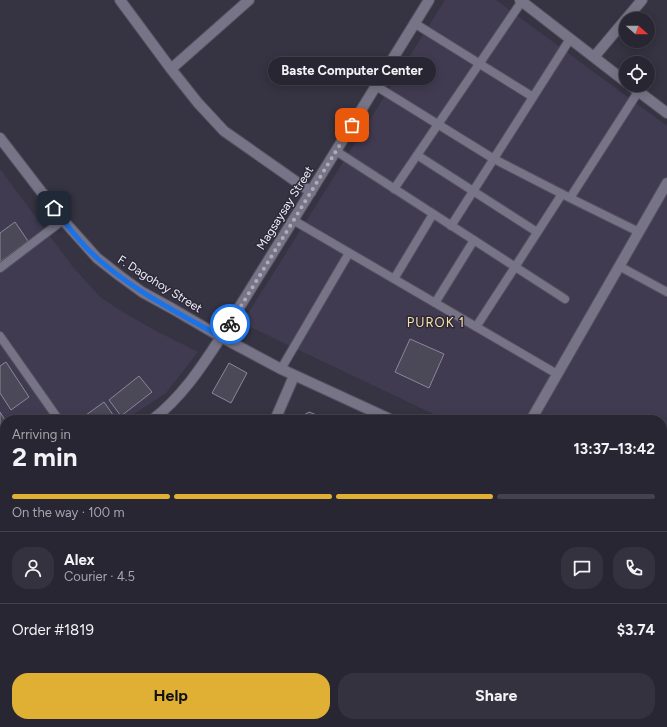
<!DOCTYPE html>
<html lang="en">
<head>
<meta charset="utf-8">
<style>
	:root { --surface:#282632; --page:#34323e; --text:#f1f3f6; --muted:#a5a5ac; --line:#44434d; --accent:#dfb034 }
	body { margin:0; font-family:Figtree,sans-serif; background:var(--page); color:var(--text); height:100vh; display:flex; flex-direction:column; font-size:15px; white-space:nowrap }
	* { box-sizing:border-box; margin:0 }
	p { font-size:13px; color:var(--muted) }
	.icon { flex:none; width:22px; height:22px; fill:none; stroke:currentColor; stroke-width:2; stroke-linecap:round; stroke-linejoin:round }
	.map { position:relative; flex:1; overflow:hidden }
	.side { position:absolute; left:0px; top:415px; width:667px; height:312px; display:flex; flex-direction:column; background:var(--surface); border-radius:16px 16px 0 0; box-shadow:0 2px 10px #0003,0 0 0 1px var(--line) }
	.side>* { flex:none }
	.needle { width:26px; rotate:111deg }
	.fabs { position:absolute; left:619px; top:12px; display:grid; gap:8px }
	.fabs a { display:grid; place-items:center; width:36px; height:36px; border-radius:50%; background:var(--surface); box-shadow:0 2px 10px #0003,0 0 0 1px var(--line); font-size:20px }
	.pin { position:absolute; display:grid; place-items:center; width:34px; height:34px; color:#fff; margin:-17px; border-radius:8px; box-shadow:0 2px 6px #0006 }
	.courier { position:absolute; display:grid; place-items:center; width:40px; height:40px; margin:-20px; border:3px solid #1a73e8; border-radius:50%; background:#fff; color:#222; box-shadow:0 1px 5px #0007 }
	.bubble { position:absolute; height:28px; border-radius:14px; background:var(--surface); box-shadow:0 2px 10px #0003,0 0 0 1px var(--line); font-size:13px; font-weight:700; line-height:28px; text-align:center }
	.summary em { font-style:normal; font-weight:700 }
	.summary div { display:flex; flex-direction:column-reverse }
	.summary { display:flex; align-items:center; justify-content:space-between; height:68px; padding:0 12px }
	h1 { font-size:26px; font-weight:700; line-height:30px }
	.bar { display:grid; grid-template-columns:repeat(4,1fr); gap:6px 4px; align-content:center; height:48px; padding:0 12px }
	.bar i { height:5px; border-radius:3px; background:var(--line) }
	.bar .current { background:var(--accent) }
	.bar p { grid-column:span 4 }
	.line { display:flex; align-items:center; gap:10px; padding:0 12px; border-top:1px solid var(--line) }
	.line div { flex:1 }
	.round { display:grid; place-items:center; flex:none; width:42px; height:42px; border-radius:16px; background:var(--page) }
	.cta { display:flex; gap:8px; margin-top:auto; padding:8px 12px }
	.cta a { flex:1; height:46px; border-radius:16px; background:var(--accent); color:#111; font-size:16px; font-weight:700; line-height:46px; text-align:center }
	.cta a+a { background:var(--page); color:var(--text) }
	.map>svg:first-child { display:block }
	.built { fill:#403b51 }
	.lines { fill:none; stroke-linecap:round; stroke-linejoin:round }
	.river { stroke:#1b1133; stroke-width:28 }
	.building { fill:#4b4858; stroke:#8b879a }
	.lane-casing { stroke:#54515f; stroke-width:10 }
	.street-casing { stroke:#54515f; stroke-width:12 }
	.secondary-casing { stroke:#54515f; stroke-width:12 }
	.lane { stroke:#787487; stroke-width:8 }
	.street { stroke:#787487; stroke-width:10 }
	.secondary { stroke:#787487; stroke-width:10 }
	.done { stroke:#aeabb8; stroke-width:4; stroke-dasharray:0 7.2 }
	.route { stroke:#1a73e8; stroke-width:5 }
	.labels { text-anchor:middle; stroke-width:3; stroke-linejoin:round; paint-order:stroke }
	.street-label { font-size:12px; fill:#eeecf7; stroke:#2c2938 }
	.neighbourhood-label { font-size:13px; letter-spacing:1px; fill:#fae0a6; stroke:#2c2938 }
</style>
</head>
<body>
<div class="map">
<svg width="667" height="727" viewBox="0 0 667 727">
	<rect width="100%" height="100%" fill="#363342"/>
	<path class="built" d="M445,0H496L667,126V522L662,520V420H446L242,323Z
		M0,169L73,267L100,297L121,311L156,331L198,352L166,393L125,420H5V499L0,502Z"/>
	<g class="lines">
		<path class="river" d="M419,727H475"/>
	</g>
	<path class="building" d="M15,222L28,241L0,262V233Z
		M410,339L444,354L429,388L395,372Z
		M6,362L29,397L11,410L0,393V366Z
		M229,363L247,373L231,403L212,393Z
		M139,376L152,392L121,416L109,400Z
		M104,402L116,419L115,420H79Z
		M0,412L5,420V424L0,427Z
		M309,412L330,420H295Z
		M5,462V491L0,495V465Z"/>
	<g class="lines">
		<g class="lane-casing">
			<path id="lane" d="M414,23L533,97
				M376,86L494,159L570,198L639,232
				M336,151L565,299
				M417,155L537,232
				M394,189L522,1
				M570,198L638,92
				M293,220L557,374
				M451,226L570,39
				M619,266L667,292
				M0,268L63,220
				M394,279L433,214
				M435,303L474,240
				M476,327L515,267L562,194
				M0,336L59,420
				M281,369L349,253"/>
		</g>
		<g class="street-casing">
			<path id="street" d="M120,0L171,69L198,103L224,131L311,192
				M520,0L626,82
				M594,57L642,0
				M171,69L249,0
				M630,85L667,113
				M152,420C181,398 201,368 221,337
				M275,420L294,376
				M531,420L667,183
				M0,517L5,514
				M0,692L5,687
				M430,722V727"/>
		</g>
		<g class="secondary-casing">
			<path id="secondary" d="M0,138L63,220L97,258L120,276L142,292L173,309L221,337L281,369L392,420
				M221,337L429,0
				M662,534L667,536"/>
		</g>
		<use href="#lane" class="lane"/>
		<use href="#street" class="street"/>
		<use href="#secondary" class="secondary"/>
	</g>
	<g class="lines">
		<path class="done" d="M230,324L352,125"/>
		<path class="route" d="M54,208C67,226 81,244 98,259C134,291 179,313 221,337L230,324"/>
	</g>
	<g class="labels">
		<g class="street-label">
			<text transform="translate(285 208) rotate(-58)" y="4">Magsaysay Street</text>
			<text transform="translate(160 284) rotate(32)" y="4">F. Dagohoy Street</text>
		</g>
		<g class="neighbourhood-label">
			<text x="436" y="327">PUROK 1</text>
		</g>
	</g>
</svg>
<div class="fabs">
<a><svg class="needle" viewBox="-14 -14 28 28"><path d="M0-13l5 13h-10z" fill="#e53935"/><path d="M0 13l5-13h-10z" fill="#a5a5ac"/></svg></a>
<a><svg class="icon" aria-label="locate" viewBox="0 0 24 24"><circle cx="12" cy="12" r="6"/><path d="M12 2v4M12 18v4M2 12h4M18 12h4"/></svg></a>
</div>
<div class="pin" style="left:352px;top:125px;background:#ea580c"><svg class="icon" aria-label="bag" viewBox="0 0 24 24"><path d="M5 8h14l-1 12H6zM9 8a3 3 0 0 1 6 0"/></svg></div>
<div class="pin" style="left:54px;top:208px;background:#1f2937"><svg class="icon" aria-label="home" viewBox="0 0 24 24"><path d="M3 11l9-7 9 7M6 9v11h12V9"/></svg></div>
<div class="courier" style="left:230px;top:324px"><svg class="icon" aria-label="bike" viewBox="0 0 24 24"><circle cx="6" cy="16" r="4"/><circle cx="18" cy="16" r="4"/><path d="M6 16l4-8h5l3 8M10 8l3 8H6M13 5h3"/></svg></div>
<div class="bubble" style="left:268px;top:57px;width:168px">Baste Computer Center</div>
<section class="side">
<div class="summary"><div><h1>2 min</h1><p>Arriving in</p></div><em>13:37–13:42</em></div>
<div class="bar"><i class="current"></i><i class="current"></i><i class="current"></i><i></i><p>On the way · 100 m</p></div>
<div class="line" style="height:72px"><a class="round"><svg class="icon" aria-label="person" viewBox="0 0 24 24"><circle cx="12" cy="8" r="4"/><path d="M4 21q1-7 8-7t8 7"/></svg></a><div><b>Alex</b><p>Courier · 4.5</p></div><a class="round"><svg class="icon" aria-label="chat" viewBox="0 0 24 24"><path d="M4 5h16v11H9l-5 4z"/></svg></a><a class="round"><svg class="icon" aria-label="phone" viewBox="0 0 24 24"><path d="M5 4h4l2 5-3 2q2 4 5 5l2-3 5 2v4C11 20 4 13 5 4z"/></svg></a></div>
<div class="line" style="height:52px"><div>Order #1819</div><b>$3.74</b></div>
<div class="cta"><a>Help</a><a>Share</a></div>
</section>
</div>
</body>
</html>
